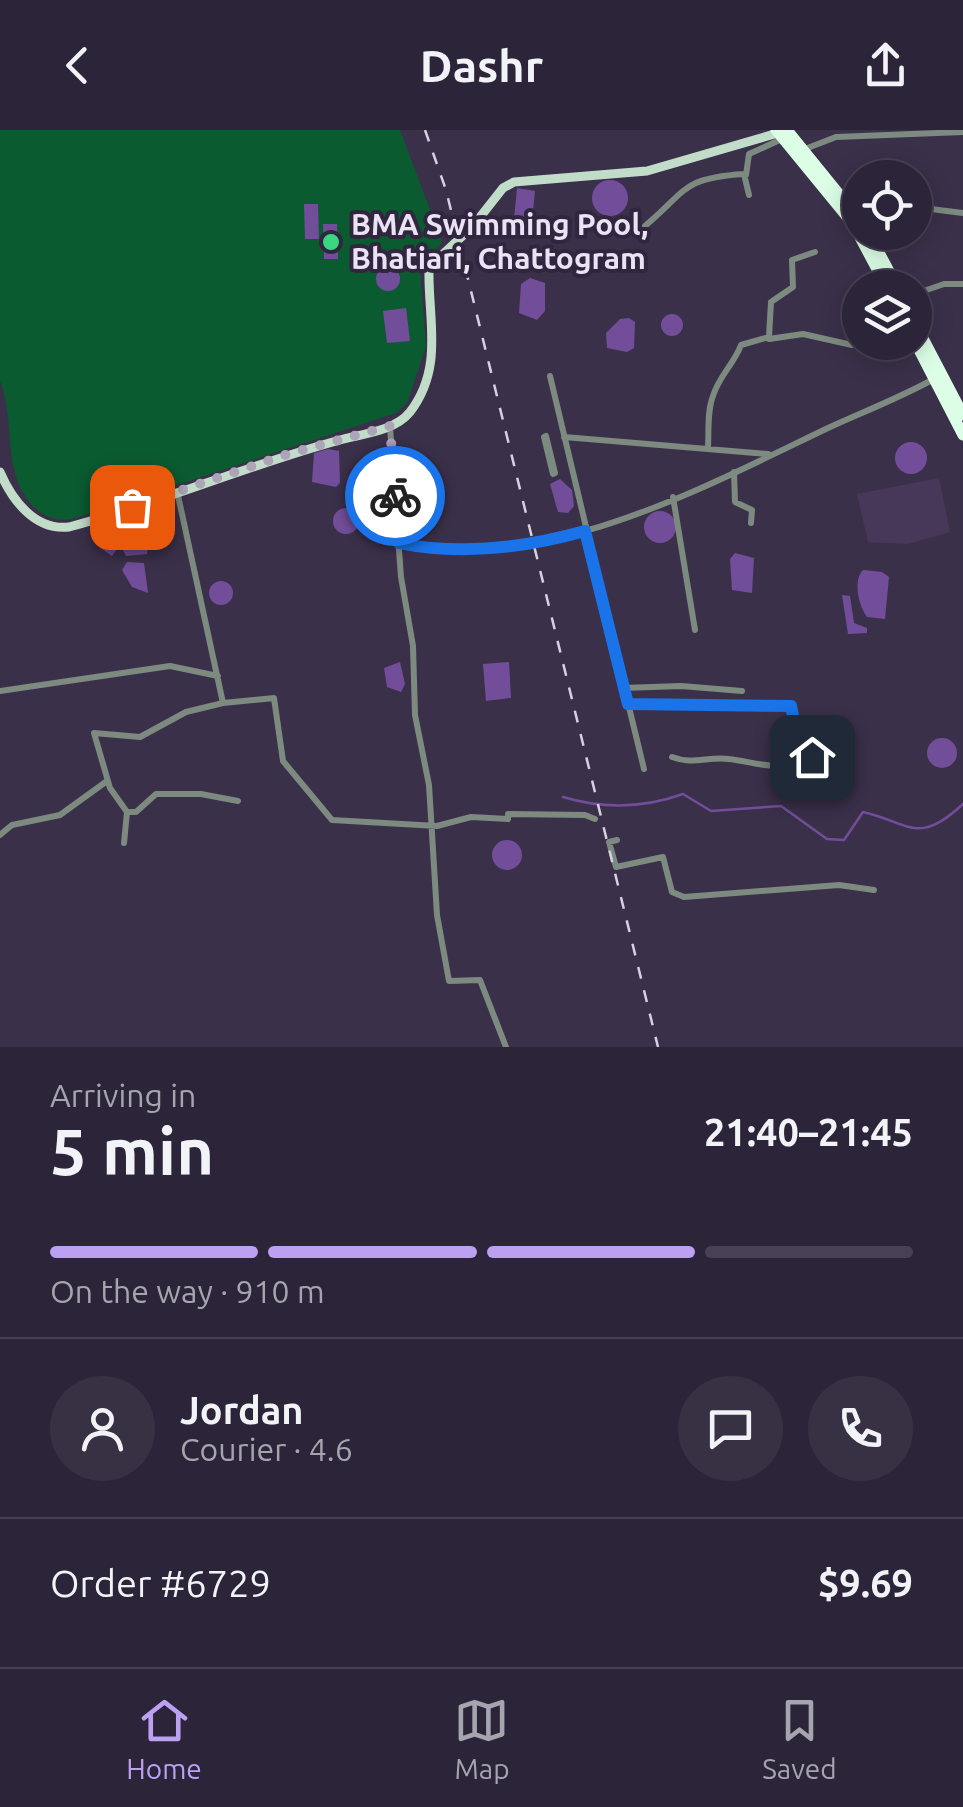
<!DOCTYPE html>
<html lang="en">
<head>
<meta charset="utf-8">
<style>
	:root { --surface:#2c2438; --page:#383043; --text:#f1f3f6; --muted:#a6a4ae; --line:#484153; --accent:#bca0f2 }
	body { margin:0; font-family:Ubuntu,sans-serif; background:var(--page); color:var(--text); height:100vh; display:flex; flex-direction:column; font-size:38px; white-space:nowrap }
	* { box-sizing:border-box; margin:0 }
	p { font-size:32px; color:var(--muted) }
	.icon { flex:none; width:55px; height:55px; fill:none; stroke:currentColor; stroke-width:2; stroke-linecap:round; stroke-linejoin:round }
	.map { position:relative; height:917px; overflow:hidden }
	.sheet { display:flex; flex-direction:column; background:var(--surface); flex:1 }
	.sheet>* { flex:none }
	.controls { position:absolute; left:842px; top:30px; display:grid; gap:20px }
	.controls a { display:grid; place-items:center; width:90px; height:90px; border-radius:50%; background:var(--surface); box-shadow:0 5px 25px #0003,0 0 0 2px var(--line); font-size:50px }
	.pin { position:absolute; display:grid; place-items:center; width:85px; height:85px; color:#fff; margin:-42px; border-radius:20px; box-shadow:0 5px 15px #0006 }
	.courier { position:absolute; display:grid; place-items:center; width:100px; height:100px; margin:-50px; border:8px solid #1a73e8; border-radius:50%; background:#fff; color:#222; box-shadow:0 2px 12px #0007 }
	.overview em { font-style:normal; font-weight:700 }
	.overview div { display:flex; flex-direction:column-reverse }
	.overview { display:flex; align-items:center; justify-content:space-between; height:170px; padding:0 50px }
	h1 { font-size:65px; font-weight:700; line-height:75px }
	.bar { display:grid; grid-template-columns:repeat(4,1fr); gap:15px 10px; align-content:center; height:120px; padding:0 50px }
	.bar i { height:12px; border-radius:8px; background:var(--line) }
	.bar .current { background:var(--accent) }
	.bar p { grid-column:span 4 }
	.line { display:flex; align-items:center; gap:25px; padding:0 50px; border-top:2px solid var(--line) }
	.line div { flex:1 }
	.round { display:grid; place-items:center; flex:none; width:105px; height:105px; border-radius:52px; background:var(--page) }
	header { display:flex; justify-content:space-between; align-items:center; height:130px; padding:0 50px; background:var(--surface); font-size:45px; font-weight:700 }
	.tab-bar { display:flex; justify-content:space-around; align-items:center; height:140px; border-top:2px solid var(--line); background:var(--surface); font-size:28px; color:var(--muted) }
	.tab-bar a { display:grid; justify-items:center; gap:5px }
	.tab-bar .current { color:var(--accent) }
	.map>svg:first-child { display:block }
	.built { fill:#473859 }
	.green { fill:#0b5b31 }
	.water { fill:#724e9a }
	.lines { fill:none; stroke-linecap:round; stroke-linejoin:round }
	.stream { stroke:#724e9a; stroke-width:2.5 }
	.minor { stroke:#7c8a80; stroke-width:6 }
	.major { stroke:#c1ddc9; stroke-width:9 }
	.highway { stroke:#dcfee6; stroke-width:11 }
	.rail { stroke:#d8d0e2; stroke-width:2.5; stroke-dasharray:12 12; stroke-linecap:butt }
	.major-bridge { stroke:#c1ddc9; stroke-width:9 }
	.done { stroke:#ada4b8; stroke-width:10; stroke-dasharray:0 18 }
	.route { stroke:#1a73e8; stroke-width:12 }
	.poi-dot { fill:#37d880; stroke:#31253f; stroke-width:4 }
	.labels { text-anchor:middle; stroke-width:8; stroke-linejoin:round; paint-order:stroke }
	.poi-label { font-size:30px; font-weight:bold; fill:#eae3f4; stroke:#31253f; text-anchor:start }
</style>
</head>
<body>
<header><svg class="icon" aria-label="back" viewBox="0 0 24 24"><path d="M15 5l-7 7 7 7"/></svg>Dashr<svg class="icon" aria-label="share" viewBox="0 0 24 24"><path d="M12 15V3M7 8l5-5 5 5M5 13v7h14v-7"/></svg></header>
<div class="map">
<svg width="963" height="917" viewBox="0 0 963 917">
	<rect width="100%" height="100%" fill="#3b304a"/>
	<path class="built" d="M939,348L950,402L908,414L868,412L857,364Z"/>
	<path class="green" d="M0,0H400L442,112L420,140L426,216L407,273L396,283L79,387C61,392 49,390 35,378C0,343 17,295 0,251Z"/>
	<path class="water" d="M592 68a18 18 0 1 1 36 0a18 18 0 1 1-36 0Z
		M517,58L535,61L532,91L514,89Z
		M304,74H318L319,109H305Z
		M323,94H337L338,129H324Z
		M376 149a12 12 0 1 1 24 0a12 12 0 1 1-24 0Z
		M530,148L545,153V181L537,190L519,183L521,154Z
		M406,178L410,211L387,213L383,181Z
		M661 195a11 11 0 1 1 22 0a11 11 0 1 1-22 0Z
		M629,188L635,192L634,218L627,222L607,218L606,203L620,189Z
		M895 328a16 16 0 1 1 32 0a16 16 0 1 1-32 0Z
		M328,319L339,321L340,353L336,357L312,352L314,323Z
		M560,349L572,360L574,376L568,383L558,382L550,354Z
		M333 391a13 13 0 1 1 26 0a13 13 0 1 1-26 0Z
		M644 397a16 16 0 1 1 32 0a16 16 0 1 1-32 0Z
		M145,393L150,401L147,424L126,426L120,415L112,426L99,417L102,402Z
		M735,423L754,428L752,463L732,460L730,429Z
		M127,432L144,433L148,463L132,457L122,440Z
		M863,440L882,442L889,447L885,489L867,487C858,475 853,450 863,440Z
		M209 463a12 12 0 1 1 24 0a12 12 0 1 1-24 0Z
		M842,465L850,466L854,493L867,498V503L848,504Z
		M400,532L405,554L401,562L387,557L384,538Z
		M509,532L511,568L486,571L483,534Z
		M927 623a15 15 0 1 1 30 0a15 15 0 1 1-30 0Z
		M492 725a15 15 0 1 1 30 0a15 15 0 1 1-30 0Z"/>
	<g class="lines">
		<path class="stream" d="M563,667C603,679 644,678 683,664L711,681L781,676L827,709L844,710L863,682C910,693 918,716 963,674"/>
		<path class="minor" d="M805,19L836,7L963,2
			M746,45L749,24L782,9
			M915,77L963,83
			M645,96C687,61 681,48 744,44L749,65
			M915,164L944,154H963
			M769,209L803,204L852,215L875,212
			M550,246L628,573L791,576L802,628L847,626
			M390,297L401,447L413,516L415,585L429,655L437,785L449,851L480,850L506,917
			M546,306L555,343L553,344L544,307Z
			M564,307L768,324
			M708,317C709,301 707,281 713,266C719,246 734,234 741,215L769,207L771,172L793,157L792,130L815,122
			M734,342L735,372L752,380L751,393
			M673,367L695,500
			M399,413C547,443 698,360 828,298C863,282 899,268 932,250
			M623,558L681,556L742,561
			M0,561L170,536L218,546
			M223,573L274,568L283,631L332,690L437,696L471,687L508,689V684L585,685L595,689
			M628,573L644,639
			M672,627C692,635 709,626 729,629C755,632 778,643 802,628
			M127,682H136L156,664H201L238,671
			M0,705L12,695L60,685L107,651
			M617,710L609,712L616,737L663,727L672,762L684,767L839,755L874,760
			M124,713L127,682L110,658L94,603L140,607L186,582L223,573L177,361"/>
		<path class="major" d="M473,96L503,58L514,52L647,41L778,3
			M0,342C12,370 35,401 69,397C160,373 248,335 340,310C362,304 395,301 410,282C444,238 428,189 429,141L441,126"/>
		<path class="highway" d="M776,0L853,94L887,158
			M787,0L860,90
			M868,102L898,158
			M915,193L963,285
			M915,212L963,305"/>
		<path class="rail" d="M425,0L446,60L658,917"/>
		<path class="major-bridge" d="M441,126L473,96"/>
	</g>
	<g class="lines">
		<path class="done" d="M132,377L288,324L390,296L395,366"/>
		<path class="route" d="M395,366L399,413C461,426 524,418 585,401L628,574L791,576L802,628L812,627"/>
	</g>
	<circle class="poi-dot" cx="331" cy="112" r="10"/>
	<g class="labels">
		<g class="poi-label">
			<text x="351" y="105">BMA Swimming Pool,<tspan x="351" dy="34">Bhatiari, Chattogram</tspan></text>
		</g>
	</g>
</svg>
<div class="controls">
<a><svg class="icon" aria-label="locate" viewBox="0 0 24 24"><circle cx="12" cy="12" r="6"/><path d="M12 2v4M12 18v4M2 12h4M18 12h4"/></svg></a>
<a><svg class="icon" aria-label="layers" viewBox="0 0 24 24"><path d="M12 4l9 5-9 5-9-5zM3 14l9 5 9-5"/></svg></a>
</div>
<div class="pin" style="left:132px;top:377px;background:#ea580c"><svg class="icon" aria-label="bag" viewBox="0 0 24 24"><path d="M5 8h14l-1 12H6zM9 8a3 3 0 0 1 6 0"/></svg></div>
<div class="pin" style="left:812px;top:627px;background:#1f2937"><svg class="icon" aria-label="home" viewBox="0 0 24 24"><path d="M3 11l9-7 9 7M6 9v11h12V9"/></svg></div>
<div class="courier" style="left:395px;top:366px"><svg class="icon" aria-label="bike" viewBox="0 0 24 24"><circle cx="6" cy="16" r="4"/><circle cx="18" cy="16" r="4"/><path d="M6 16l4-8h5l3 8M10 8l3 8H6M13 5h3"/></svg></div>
</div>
<section class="sheet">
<div class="overview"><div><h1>5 min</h1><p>Arriving in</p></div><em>21:40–21:45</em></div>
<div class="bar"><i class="current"></i><i class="current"></i><i class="current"></i><i></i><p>On the way · 910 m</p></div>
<div class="line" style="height:180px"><a class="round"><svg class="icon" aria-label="person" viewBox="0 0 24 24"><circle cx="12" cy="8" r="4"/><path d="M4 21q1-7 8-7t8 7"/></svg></a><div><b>Jordan</b><p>Courier · 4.6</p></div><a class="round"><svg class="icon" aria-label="chat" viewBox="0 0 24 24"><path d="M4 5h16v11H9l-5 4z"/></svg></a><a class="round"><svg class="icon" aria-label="phone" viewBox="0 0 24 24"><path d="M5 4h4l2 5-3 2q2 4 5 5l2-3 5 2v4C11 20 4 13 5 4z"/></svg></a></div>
<div class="line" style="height:130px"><div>Order #6729</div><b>$9.69</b></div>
</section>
<nav class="tab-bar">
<a class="current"><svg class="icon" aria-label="home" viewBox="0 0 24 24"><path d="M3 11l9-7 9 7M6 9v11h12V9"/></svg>Home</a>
<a><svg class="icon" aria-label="map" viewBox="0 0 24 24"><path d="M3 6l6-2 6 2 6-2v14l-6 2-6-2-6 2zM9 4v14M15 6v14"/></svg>Map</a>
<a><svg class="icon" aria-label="saved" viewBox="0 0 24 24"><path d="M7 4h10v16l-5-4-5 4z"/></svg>Saved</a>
</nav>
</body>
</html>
